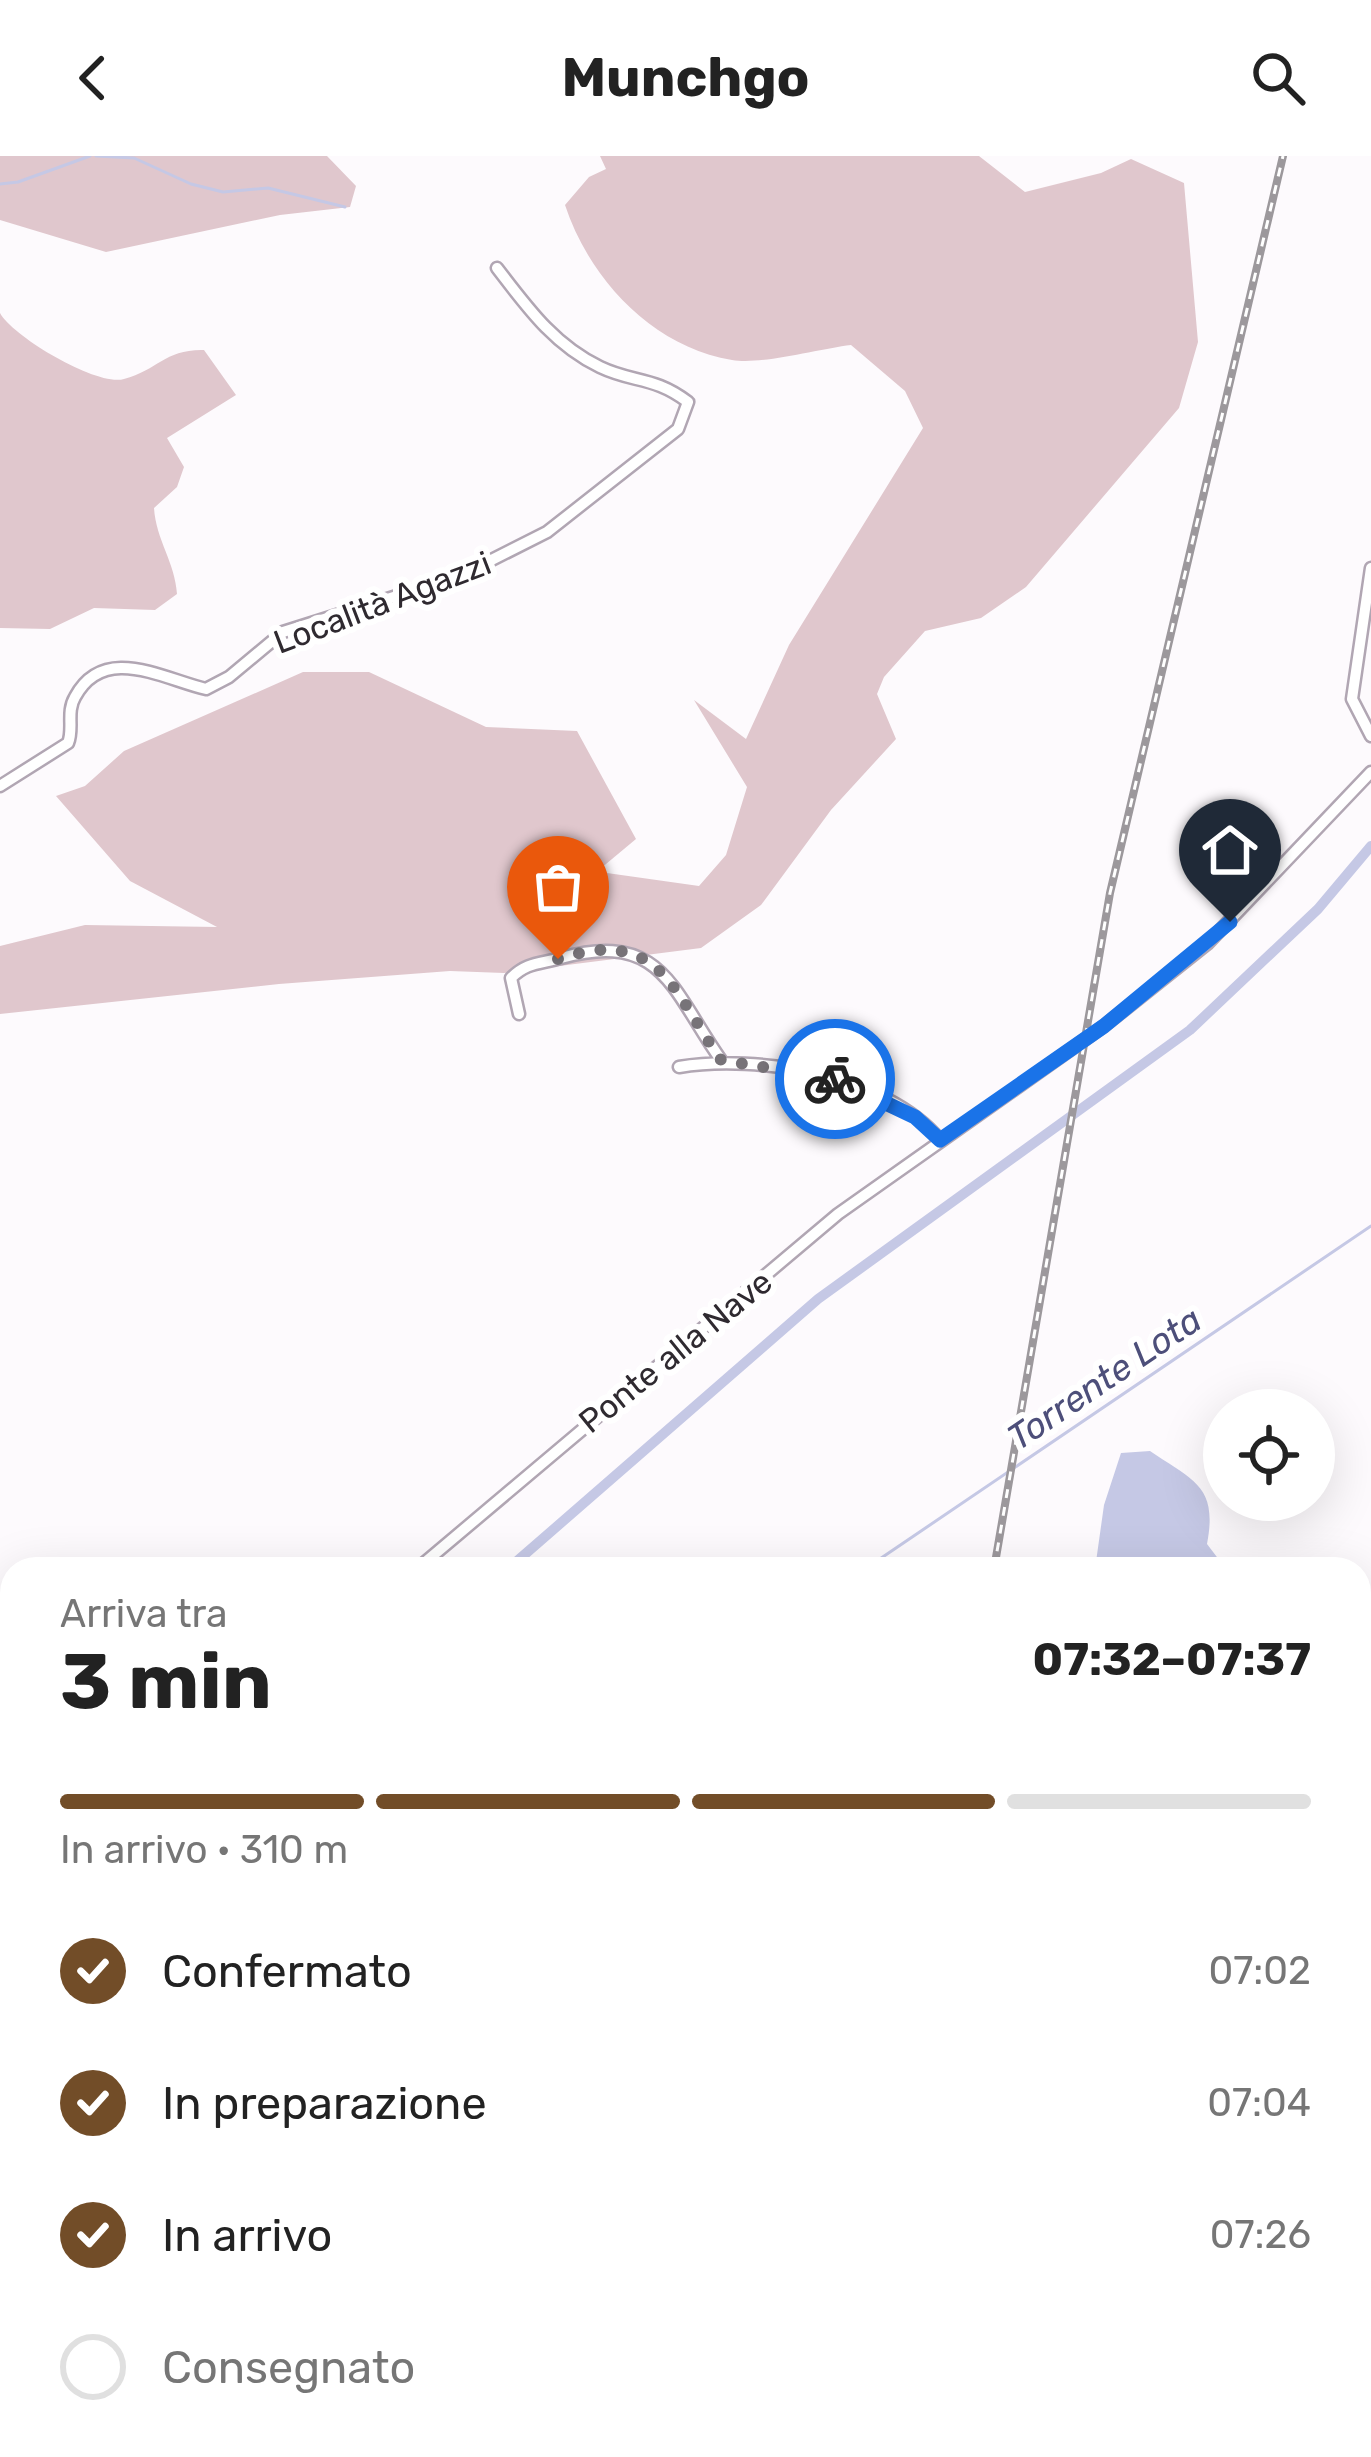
<!DOCTYPE html>
<html lang="it">
<head>
<meta charset="utf-8">
<style>
	:root { --surface:#fff; --page:#f6f6f6; --text:#222; --muted:#767676; --line:#e0e0e0; --accent:#724d28 }
	body { margin:0; font-family:Rubik,sans-serif; background:var(--page); color:var(--text); height:100vh; display:flex; flex-direction:column; font-size:45px; white-space:nowrap }
	* { box-sizing:border-box; margin:0 }
	p { font-size:39px; color:var(--muted) }
	.icon { flex:none; width:66px; height:66px; fill:none; stroke:currentColor; stroke-width:2; stroke-linecap:round; stroke-linejoin:round }
	.map { position:relative; flex:1; overflow:hidden }
	.side { position:absolute; left:0px; top:1401px; width:1371px; height:900px; display:flex; flex-direction:column; background:var(--surface); border-radius:36px 36px 0 0; box-shadow:0 12px 48px #0002 }
	.side>* { flex:none }
	.tools { position:absolute; left:1203px; top:1233px; display:grid; gap:24px }
	.tools a { display:grid; place-items:center; width:132px; height:132px; border-radius:50%; background:var(--surface); box-shadow:0 12px 48px #0002; font-size:60px }
	.pin { position:absolute; display:grid; place-items:center; width:102px; height:102px; color:#fff; margin:-123px -51px; border-radius:50% 50% 50% 0; rotate:-45deg; box-shadow:0 0 12px #0007 }
	.pin .icon { rotate:45deg }
	.courier { position:absolute; display:grid; place-items:center; width:120px; height:120px; margin:-60px; border:9px solid #1a73e8; border-radius:50%; background:#fff; color:#222; box-shadow:0 3px 15px #0007 }
	.head em { font-style:normal; font-weight:700 }
	.head div { display:flex; flex-direction:column-reverse }
	.head { display:flex; align-items:center; justify-content:space-between; height:204px; padding:0 60px }
	h1 { font-size:78px; font-weight:700; line-height:90px }
	.bar { display:grid; grid-template-columns:repeat(4,1fr); gap:18px 12px; align-content:center; height:144px; padding:0 60px }
	.bar i { height:15px; border-radius:9px; background:var(--line) }
	.bar .selected { background:var(--accent) }
	.bar p { grid-column:span 4 }
	ol { padding:0 60px; list-style:none }
	li { display:flex; align-items:center; gap:36px; height:132px }
	li p { margin-inline-start:auto }
	li .icon { padding:12px; border-radius:50%; background:var(--accent); color:#fff; stroke-width:4 }
	li:last-child { color:var(--muted) }
	li i { width:66px; height:66px; border:6px solid var(--line); border-radius:50% }
	header { display:flex; justify-content:space-between; align-items:center; height:156px; padding:0 60px; background:var(--surface); font-size:54px; font-weight:700 }
	.map>svg:first-child { display:block }
	.green { fill:#e0c7cd }
	.water { fill:#c5c8e5 }
	.lines { fill:none; stroke-linecap:round; stroke-linejoin:round }
	.stream { stroke:#c5c8e5; stroke-width:3 }
	.canal { stroke:#c5c8e5; stroke-width:10 }
	.minor-casing { stroke:#b1a6b3; stroke-width:15 }
	.primary-casing { stroke:#b1a6b3; stroke-width:21 }
	.minor { stroke:#fff; stroke-width:10 }
	.primary { stroke:#fff; stroke-width:16 }
	.rail-casing { stroke:#9c989c; stroke-width:8 }
	.rail { stroke:#fff; stroke-width:3; stroke-dasharray:9; stroke-linecap:butt }
	.done { stroke:#777378; stroke-width:12; stroke-dasharray:0 21.6 }
	.route { stroke:#1a73e8; stroke-width:15 }
	.labels { text-anchor:middle; stroke-width:12; stroke-linejoin:round; paint-order:stroke }
	.street-label { font-size:33px; fill:#2f2a30; stroke:#fff }
	.water-label { font-size:36px; font-style:italic; fill:#4d4f7a; stroke:#fff }
</style>
</head>
<body>
<header><svg class="icon" aria-label="back" viewBox="0 0 24 24"><path d="M15 5l-7 7 7 7"/></svg>Munchgo<svg class="icon" aria-label="search" viewBox="0 0 24 24"><circle cx="10" cy="10" r="6"/><path d="M15 15l6 6"/></svg></header>
<div class="map">
<svg width="1371" height="2301" viewBox="0 0 1371 2301">
	<rect width="100%" height="100%" fill="#fdfafd"/>
	<path class="green" d="M0,0H327L356,30L350,51L280,59L106,96L0,64Z
		M600,0H979L1025,36L1101,17L1131,3L1184,27L1198,186L1179,252L1026,431L981,462L925,475L884,521L877,538L896,583L831,654L761,749L701,792L504,817L450,815L279,828L0,858V790L85,769L217,771L130,725L56,640L85,630L124,595L303,516H369L486,571L577,575L636,683L600,713L607,717L699,730L726,699L747,631L694,544L746,583L789,489L923,272L905,235L851,189C818,193 762,209 732,204C652,191 589,122 565,49L589,21L606,13Z
		M0,157C13,181 98,231 124,223C158,214 165,193 204,194L236,239L167,282L184,311L177,331L154,352C156,384 175,406 177,438L155,454L94,452L50,473L0,472Z"/>
	<path class="water" d="M1150,1295C1194,1325 1218,1330 1207,1388L1226,1413H1095L1104,1349L1121,1297Z"/>
	<g class="lines">
		<path class="stream" d="M96,0L134,2L191,28L223,36L268,32L345,51
			M0,28L18,26L90,0
			M865,1413L1371,1070
			M1359,1474L1371,1481
			M0,2000L12,1990
			M554,2289L556,2301"/>
		<path class="canal" d="M508,1413L818,1143L1190,874L1318,753L1371,690
			M0,1842L12,1832"/>
		<g class="minor-casing">
			<path id="minor" d="M1371,412L1352,543L1371,580
				M0,630L68,587C74,573 66,556 75,541C104,487 163,523 206,533L229,521L283,476L460,420L547,376L678,273L688,246C654,220 633,227 600,211C554,189 527,151 497,112
				M519,858L511,822C527,806 540,808 561,802C663,774 672,835 721,904
				M679,911C757,898 886,919 940,984
				M417,1413L838,1058L1104,870L1207,788L1371,616
				M0,1764L12,1754
				M0,1918L12,1907"/>
		</g>
		<g class="primary-casing">
			<path id="primary" d="M1359,2134L1371,2131
				M670,2301L720,2289"/>
		</g>
		<use href="#minor" class="minor"/>
		<use href="#primary" class="primary"/>
		<g class="rail-casing">
			<path id="rail" d="M994,1413L1110,737L1283,0
				M1359,2026L1371,2022
				M0,2106L12,2115
				M831,2301L833,2289"/>
		</g>
		<use href="#rail" class="rail"/>
	</g>
	<g class="lines">
		<path class="done" d="M558,803C660,769 673,836 721,904L835,923"/>
		<path class="route" d="M835,923L915,961L940,984L1104,870L1230,766"/>
	</g>
	<g class="labels">
		<g class="street-label">
			<text transform="translate(382 446) rotate(-21)" y="12">Località Agazzi</text>
			<text transform="translate(675 1195) rotate(-39)" y="12">Ponte alla Nave</text>
		</g>
		<g class="water-label">
			<text transform="translate(1104 1222) rotate(-34)" y="13">Torrente Lota</text>
		</g>
	</g>
</svg>
<div class="tools">
<a><svg class="icon" aria-label="locate" viewBox="0 0 24 24"><circle cx="12" cy="12" r="6"/><path d="M12 2v4M12 18v4M2 12h4M18 12h4"/></svg></a>
</div>
<div class="pin" style="left:558px;top:803px;background:#ea580c"><svg class="icon" aria-label="bag" viewBox="0 0 24 24"><path d="M5 8h14l-1 12H6zM9 8a3 3 0 0 1 6 0"/></svg></div>
<div class="pin" style="left:1230px;top:766px;background:#1f2937"><svg class="icon" aria-label="home" viewBox="0 0 24 24"><path d="M3 11l9-7 9 7M6 9v11h12V9"/></svg></div>
<div class="courier" style="left:835px;top:923px"><svg class="icon" aria-label="bike" viewBox="0 0 24 24"><circle cx="6" cy="16" r="4"/><circle cx="18" cy="16" r="4"/><path d="M6 16l4-8h5l3 8M10 8l3 8H6M13 5h3"/></svg></div>
<section class="side">
<div class="head"><div><h1>3 min</h1><p>Arriva tra</p></div><em>07:32–07:37</em></div>
<div class="bar"><i class="selected"></i><i class="selected"></i><i class="selected"></i><i></i><p>In arrivo · 310 m</p></div>
<ol>
<li><svg class="icon" aria-label="check" viewBox="0 0 24 24"><path d="M5 12l5 5 9-10"/></svg>Confermato<p>07:02</p></li>
<li><svg class="icon" aria-label="check" viewBox="0 0 24 24"><path d="M5 12l5 5 9-10"/></svg>In preparazione<p>07:04</p></li>
<li><svg class="icon" aria-label="check" viewBox="0 0 24 24"><path d="M5 12l5 5 9-10"/></svg>In arrivo<p>07:26</p></li>
<li><i></i>Consegnato</li>
</ol>
</section>
</div>
</body>
</html>
